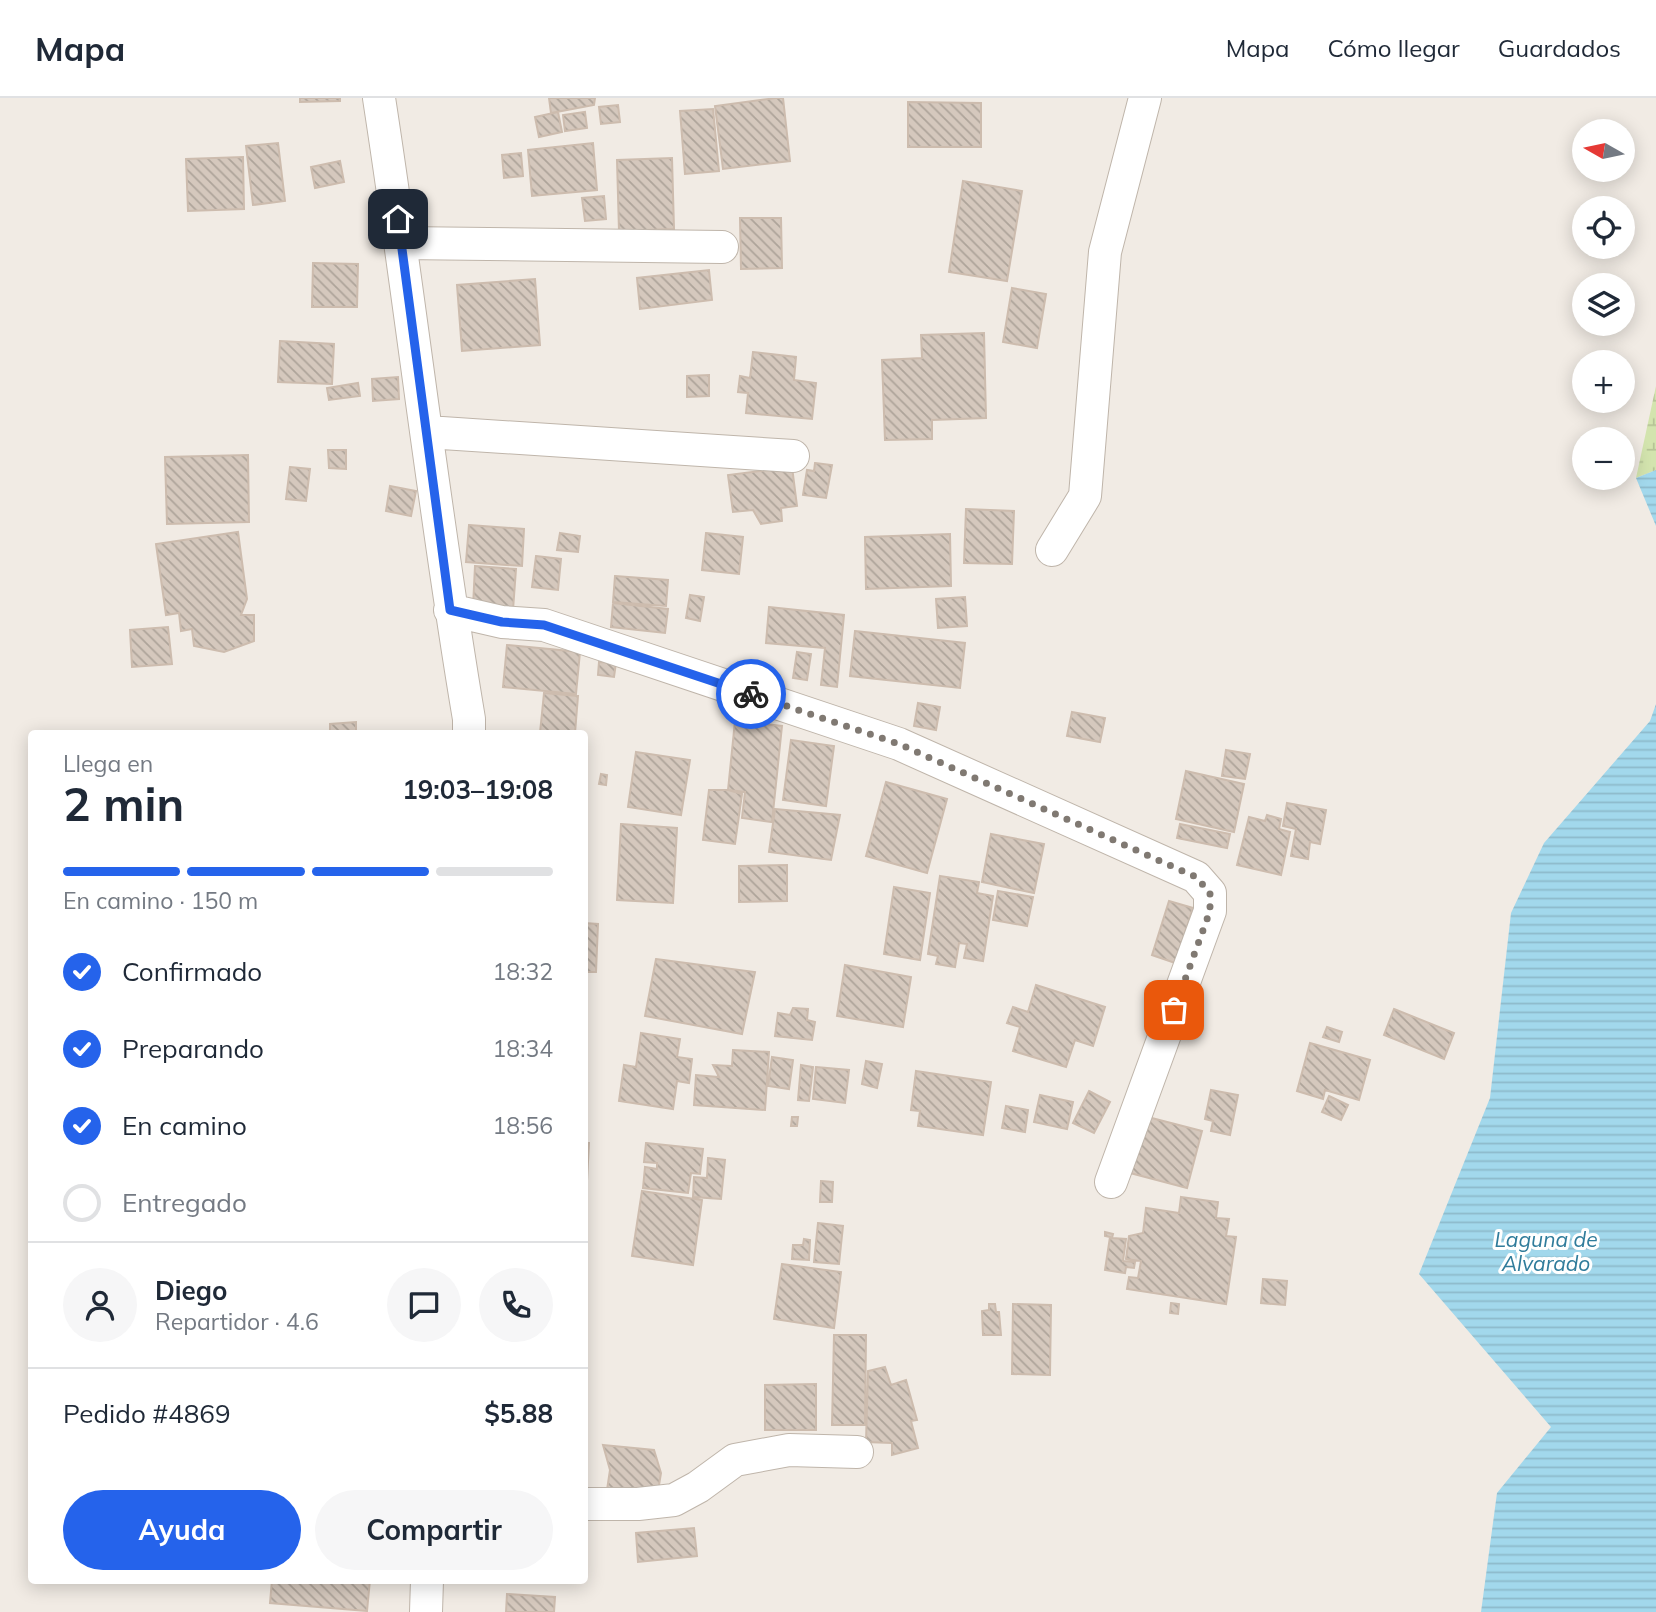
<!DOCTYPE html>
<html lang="es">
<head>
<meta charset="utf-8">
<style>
	:root { --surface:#fff; --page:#f6f6f7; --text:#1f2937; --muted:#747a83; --line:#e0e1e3; --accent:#2563eb }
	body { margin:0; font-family:Mulish,sans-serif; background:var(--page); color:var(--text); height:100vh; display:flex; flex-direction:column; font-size:26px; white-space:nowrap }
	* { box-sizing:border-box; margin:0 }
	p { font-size:23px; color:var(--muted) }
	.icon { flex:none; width:38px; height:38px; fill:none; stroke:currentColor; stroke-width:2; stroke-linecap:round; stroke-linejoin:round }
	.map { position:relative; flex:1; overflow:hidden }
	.panel { position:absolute; left:28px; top:632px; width:560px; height:854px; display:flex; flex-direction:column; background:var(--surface); border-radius:7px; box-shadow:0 4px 18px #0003 }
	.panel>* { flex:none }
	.needle { width:46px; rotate:279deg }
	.controls { position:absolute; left:1572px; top:21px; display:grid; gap:14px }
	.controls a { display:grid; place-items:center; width:63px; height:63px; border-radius:50%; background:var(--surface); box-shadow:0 4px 18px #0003; font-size:35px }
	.pin { position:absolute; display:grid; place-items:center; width:60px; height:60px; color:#fff; margin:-30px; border-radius:14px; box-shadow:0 4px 10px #0006 }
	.courier { position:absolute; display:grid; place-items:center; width:70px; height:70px; margin:-35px; border:5px solid #2563eb; border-radius:50%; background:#fff; color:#222; box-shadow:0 2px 9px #0007 }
	.headline em { font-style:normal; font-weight:700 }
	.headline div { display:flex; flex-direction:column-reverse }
	.headline { display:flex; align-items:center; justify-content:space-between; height:119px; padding:0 35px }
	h1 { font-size:46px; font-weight:700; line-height:52px }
	.bar { display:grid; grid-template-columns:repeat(4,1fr); gap:10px 7px; align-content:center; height:84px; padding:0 35px }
	.bar i { height:9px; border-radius:5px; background:var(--line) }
	.bar .on { background:var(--accent) }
	.bar p { grid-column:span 4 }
	.line { display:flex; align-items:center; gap:18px; padding:0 35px; border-top:2px solid var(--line) }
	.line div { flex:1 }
	.round { display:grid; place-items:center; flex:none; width:74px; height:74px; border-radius:37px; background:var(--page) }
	ol { padding:0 35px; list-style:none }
	li { display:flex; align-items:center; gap:21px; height:77px }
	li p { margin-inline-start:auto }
	li .icon { padding:7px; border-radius:50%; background:var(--accent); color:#fff; stroke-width:4 }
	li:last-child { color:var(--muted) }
	li i { width:38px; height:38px; border:4px solid var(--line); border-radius:50% }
	.action { display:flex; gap:14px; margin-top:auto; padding:14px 35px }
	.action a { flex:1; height:80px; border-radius:42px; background:var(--accent); color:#fff; font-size:28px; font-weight:700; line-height:80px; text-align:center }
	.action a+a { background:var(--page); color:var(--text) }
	header { display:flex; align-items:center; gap:42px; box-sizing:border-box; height:98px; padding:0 35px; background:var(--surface); border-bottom:2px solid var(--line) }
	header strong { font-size:33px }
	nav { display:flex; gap:38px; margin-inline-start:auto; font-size:24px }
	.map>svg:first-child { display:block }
	.wetland { fill:url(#wetland-marsh) }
	.water { fill:url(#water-rules) }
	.building { fill:url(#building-back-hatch); stroke:#cdbcae; stroke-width:2 }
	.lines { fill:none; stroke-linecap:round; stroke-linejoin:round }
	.minor-casing { stroke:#bfb5aa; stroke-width:34 }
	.minor { stroke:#fff; stroke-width:32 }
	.done { stroke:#807972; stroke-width:7; stroke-dasharray:0 12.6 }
	.route { stroke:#2563eb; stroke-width:9 }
	.labels { text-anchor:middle; stroke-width:6; stroke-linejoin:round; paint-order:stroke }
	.water-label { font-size:21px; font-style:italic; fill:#307c9b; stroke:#fff }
</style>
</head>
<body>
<header>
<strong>Mapa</strong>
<nav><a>Mapa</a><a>Cómo llegar</a><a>Guardados</a></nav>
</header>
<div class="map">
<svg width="1656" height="1514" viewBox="0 0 1656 1514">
	<defs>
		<pattern id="wetland-marsh" width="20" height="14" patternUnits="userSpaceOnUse" patternTransform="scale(1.75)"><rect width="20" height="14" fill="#d3e4ae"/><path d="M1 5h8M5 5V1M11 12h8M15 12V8" fill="none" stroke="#b6c496"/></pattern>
		<pattern id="water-rules" width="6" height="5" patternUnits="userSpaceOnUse" patternTransform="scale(1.75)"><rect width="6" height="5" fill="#a2d8ec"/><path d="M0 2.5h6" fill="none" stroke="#8dbacb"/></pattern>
		<pattern id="building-back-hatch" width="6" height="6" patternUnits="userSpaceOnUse" patternTransform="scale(1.75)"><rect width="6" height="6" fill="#d5c8bd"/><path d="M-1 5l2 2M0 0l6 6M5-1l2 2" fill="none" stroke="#aea49a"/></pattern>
	</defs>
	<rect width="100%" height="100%" fill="#f1ebe4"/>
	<path class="wetland" d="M1656,288V372L1636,380Z"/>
	<path class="water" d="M1656,372V428L1636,380Z
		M1656,606V1514H1481L1497,1395L1551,1329L1419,1176L1490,1000L1511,815L1544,745L1650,623Z"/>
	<path class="building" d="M300,0H340V3L300,4Z
		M549,0H595L594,7L551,15Z
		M776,0H783L790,63L723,71L715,8Z
		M908,4L981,5V49H908Z
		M618,7L620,24L601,26L599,9Z
		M713,11L719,73L685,76L680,13Z
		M558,14L562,34L539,39L535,19Z
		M585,14L587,30L565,33L563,17Z
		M278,45L285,103L253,107L246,48Z
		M593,45L597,92L532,98L528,52Z
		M521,55L523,78L504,80L502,57Z
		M243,59L244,111L188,113L186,61Z
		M672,60L674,131L619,133L617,62Z
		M340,63L344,84L315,90L311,69Z
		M963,83L1022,93L1007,183L949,174Z
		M604,98L606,121L585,123L582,100Z
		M740,120H781L782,170L741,171Z
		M313,165L358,166L357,209H312Z
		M709,172L712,202L640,211L637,180Z
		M535,181L540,247L462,253L457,187Z
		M1012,190L1046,196L1037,250L1003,244Z
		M984,235L986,320L932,322V341L885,342L882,262L922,260L921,237Z
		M280,243L334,246L332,286L278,284Z
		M753,254L796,259L794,282L816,285L812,321L746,315L748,295L738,294L740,278L750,280Z
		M709,277V298L687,299V278Z
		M398,279L399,301L373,303L372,281Z
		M358,285L360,298L329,302L327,290Z
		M328,352H346V371L329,370Z
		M248,357L249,424L167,426L165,359Z
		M815,365L832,367L826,400L803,397L807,372L814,373Z
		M290,369L310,371L306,403L286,401Z
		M792,369L797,408L781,410L782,423L761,426L753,412L733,414L728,377Z
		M390,388L416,393L411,418L386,413Z
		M966,411L1014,413L1012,466L964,465Z
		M469,427L524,431L522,468L466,464Z
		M238,434L247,501L241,517H254V543L224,554L194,548L192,531L181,533L179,515L166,517L156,446Z
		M560,435L580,438L578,454L557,452Z
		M706,435L743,439L739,476L702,472Z
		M950,436L951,488L866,491L865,439Z
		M536,458L561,461L558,492L532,489Z
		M475,468L516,471L513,512L473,509Z
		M615,478L668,482L666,508L613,504Z
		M690,497L704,499L700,523L686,520Z
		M965,499L967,528L938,530L936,501Z
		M613,505L668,511L665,535L611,529Z
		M769,509L844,517L837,589L821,587L825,550L766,545Z
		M168,529L172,566L132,569L130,532Z
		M855,533L965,545L960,590L850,578Z
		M507,547L580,554L576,596L503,589Z
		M797,554L811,556L807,582L793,580Z
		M599,564L616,565L614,579L598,577Z
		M544,595L578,598L575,635H540Z
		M918,605L940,609L936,632L914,628Z
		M1072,614L1105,620L1100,644L1067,638Z
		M735,623L782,628L772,724L742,720L745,694L728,692Z
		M356,624V635H330V626Z
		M791,642L834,648L826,708L783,702Z
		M1226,652L1250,656L1245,681L1222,678Z
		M636,654L690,662L681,717L628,709Z
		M1186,673L1244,686L1234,734L1176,721Z
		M601,676L607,677L606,687L599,686Z
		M886,684L947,701L927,775L866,758Z
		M709,692H728L742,696L735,746L703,742Z
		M1287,705L1326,712L1320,746L1310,744L1308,761L1291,758L1296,731L1283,728Z
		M775,711L840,717L831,762L769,754Z
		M1267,717L1281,721L1279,731L1290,734L1281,777L1237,767L1249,719L1265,723Z
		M621,726L677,730L673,805L617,802Z
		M1180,726L1230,736L1227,750L1177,740Z
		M991,736L1044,746L1034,795L982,784Z
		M787,767V803L739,804V768Z
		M940,778L979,784L977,795L993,798L983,863L964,860L967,846L959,845L955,869L936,866L938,858L928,856Z
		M894,789L930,795L920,862L884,856Z
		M998,793L1033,799L1027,828L993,822Z
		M1169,803L1193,810L1175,865L1152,857Z
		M584,825L598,826L596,874H584Z
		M656,861L755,874L742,936L645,918Z
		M845,867L911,879L903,929L837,918Z
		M1036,887L1105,909L1093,948L1075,942L1066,969L1013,953L1020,929L1007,925L1013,909L1028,914Z
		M793,910L808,911L807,922L815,924L812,942L775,938L778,915L790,917Z
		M1394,911L1454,935L1444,961L1384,937Z
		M1327,929L1342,934L1339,944L1323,939Z
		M641,935L680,941L677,959L692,961L689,985L677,983L673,1011L619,1003L624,967L636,969Z
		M1310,945L1370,962L1359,1002L1325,992L1323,1001L1297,993Z
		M733,952L769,954L765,1012L694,1007L696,977L719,979L713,967L732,968Z
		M772,959L793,962L789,991L768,988Z
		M866,963L882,966L877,990L862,986Z
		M801,967L813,969L809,1003L798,1002Z
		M816,969L849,972L845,1005L813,1001Z
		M916,973L991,984L983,1037L918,1028L920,1013L911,1012Z
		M1211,992L1238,997L1230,1037L1211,1033L1213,1023L1205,1021Z
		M1089,993L1110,1004L1094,1035L1073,1025Z
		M1040,997L1073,1004L1067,1031L1034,1024Z
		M1329,998L1348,1007L1341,1022L1322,1014Z
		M1006,1008L1028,1012L1025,1034L1002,1030Z
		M1144,1018L1202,1033L1187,1090L1130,1075Z
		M792,1019H798L797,1028H791Z
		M584,1045H589L587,1083H584Z
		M646,1045L703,1051L700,1076L691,1075L688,1095L643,1090L645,1069L657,1071V1065L644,1064Z
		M708,1060L725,1062L721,1101L693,1099L694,1079L707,1080Z
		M821,1083L833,1084L832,1104H820Z
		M642,1093L702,1102L693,1167L632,1158Z
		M1181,1099L1218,1104L1216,1120L1229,1121L1226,1138L1236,1139L1226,1206L1127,1191L1129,1179L1138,1180L1141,1163L1126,1161L1129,1138L1143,1135L1146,1110L1179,1115Z
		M818,1125L843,1128L839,1166L814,1164Z
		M1105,1134L1113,1136L1112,1140L1126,1141L1123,1163L1135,1164L1134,1170L1126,1169L1125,1175L1105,1172L1110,1139L1105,1138Z
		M804,1141L810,1142L809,1162L792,1161L793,1147H803Z
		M782,1166L841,1174L834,1230L774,1221Z
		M1263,1181L1287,1183L1285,1207L1261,1205Z
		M1171,1205L1179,1206L1178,1216L1170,1215Z
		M989,1206H995L996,1214H999L1001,1237H983L982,1213L989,1212Z
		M1013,1206L1051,1207L1050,1277L1012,1276Z
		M834,1237H866L865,1327H832Z
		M885,1269L891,1287L906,1282L917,1322L911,1323L918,1350L892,1357V1345L866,1344L868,1273Z
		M816,1286V1332H765V1287Z
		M603,1347L654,1352L661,1375L657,1399L607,1392L610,1372Z
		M694,1430L697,1458L638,1464L636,1435Z
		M272,1482H370L367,1513L270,1505Z
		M507,1496L555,1499L554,1514H506Z"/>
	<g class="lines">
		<g class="minor-casing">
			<path id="minor" d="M379,0C411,207 434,415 469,621V635
				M402,145L722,149
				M427,334L793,358
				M1052,452L1085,398L1105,154L1145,0
				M450,512L502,524L544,527L899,646L1196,779L1210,795V813L1111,1084
				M584,1406H638L674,1402L698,1389L735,1362L789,1352L857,1354
				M426,1514L427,1482"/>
		</g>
		<use href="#minor" class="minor"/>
	</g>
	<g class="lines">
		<path class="done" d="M751,596L899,646L1196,779L1210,795V813L1174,912"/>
		<path class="route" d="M398,121L450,512L502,524L544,527L751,596"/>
	</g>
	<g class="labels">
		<g class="water-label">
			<text x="1546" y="1149">Laguna de<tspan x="1546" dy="24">Alvarado</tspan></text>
		</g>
	</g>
</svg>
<div class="controls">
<a><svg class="needle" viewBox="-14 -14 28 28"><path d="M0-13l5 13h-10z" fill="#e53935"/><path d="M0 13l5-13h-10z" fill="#747a83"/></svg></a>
<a><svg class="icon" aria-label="locate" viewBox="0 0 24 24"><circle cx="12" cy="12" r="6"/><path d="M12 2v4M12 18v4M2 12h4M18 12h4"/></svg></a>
<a><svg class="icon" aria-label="layers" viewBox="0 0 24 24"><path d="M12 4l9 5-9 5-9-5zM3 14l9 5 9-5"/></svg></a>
<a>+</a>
<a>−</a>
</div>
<div class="pin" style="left:1174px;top:912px;background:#ea580c"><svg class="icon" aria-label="bag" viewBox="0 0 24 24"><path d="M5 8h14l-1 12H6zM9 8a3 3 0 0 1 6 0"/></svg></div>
<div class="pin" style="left:398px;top:121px;background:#1f2937"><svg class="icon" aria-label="home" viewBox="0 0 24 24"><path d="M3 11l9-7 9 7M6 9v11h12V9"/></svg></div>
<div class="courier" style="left:751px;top:596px"><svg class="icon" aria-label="bike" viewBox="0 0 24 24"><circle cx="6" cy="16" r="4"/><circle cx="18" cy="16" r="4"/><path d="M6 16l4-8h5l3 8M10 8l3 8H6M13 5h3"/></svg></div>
<section class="panel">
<div class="headline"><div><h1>2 min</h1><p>Llega en</p></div><em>19:03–19:08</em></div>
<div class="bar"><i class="on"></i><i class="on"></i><i class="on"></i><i></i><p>En camino · 150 m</p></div>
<ol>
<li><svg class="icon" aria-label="check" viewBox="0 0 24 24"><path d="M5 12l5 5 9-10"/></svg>Confirmado<p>18:32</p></li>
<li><svg class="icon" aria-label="check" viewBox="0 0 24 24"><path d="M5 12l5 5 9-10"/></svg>Preparando<p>18:34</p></li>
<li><svg class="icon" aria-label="check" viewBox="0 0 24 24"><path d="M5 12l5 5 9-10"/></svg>En camino<p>18:56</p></li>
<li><i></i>Entregado</li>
</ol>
<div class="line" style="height:126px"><a class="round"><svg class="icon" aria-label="person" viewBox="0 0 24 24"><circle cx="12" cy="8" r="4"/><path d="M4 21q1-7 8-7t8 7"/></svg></a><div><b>Diego</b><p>Repartidor · 4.6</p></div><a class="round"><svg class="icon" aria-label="chat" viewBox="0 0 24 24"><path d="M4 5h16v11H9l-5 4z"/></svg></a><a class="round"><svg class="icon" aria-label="phone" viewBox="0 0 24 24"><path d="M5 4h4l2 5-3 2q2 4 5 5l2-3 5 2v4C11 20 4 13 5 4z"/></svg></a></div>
<div class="line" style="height:91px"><div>Pedido #4869</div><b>$5.88</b></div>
<div class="action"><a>Ayuda</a><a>Compartir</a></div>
</section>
</div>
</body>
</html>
